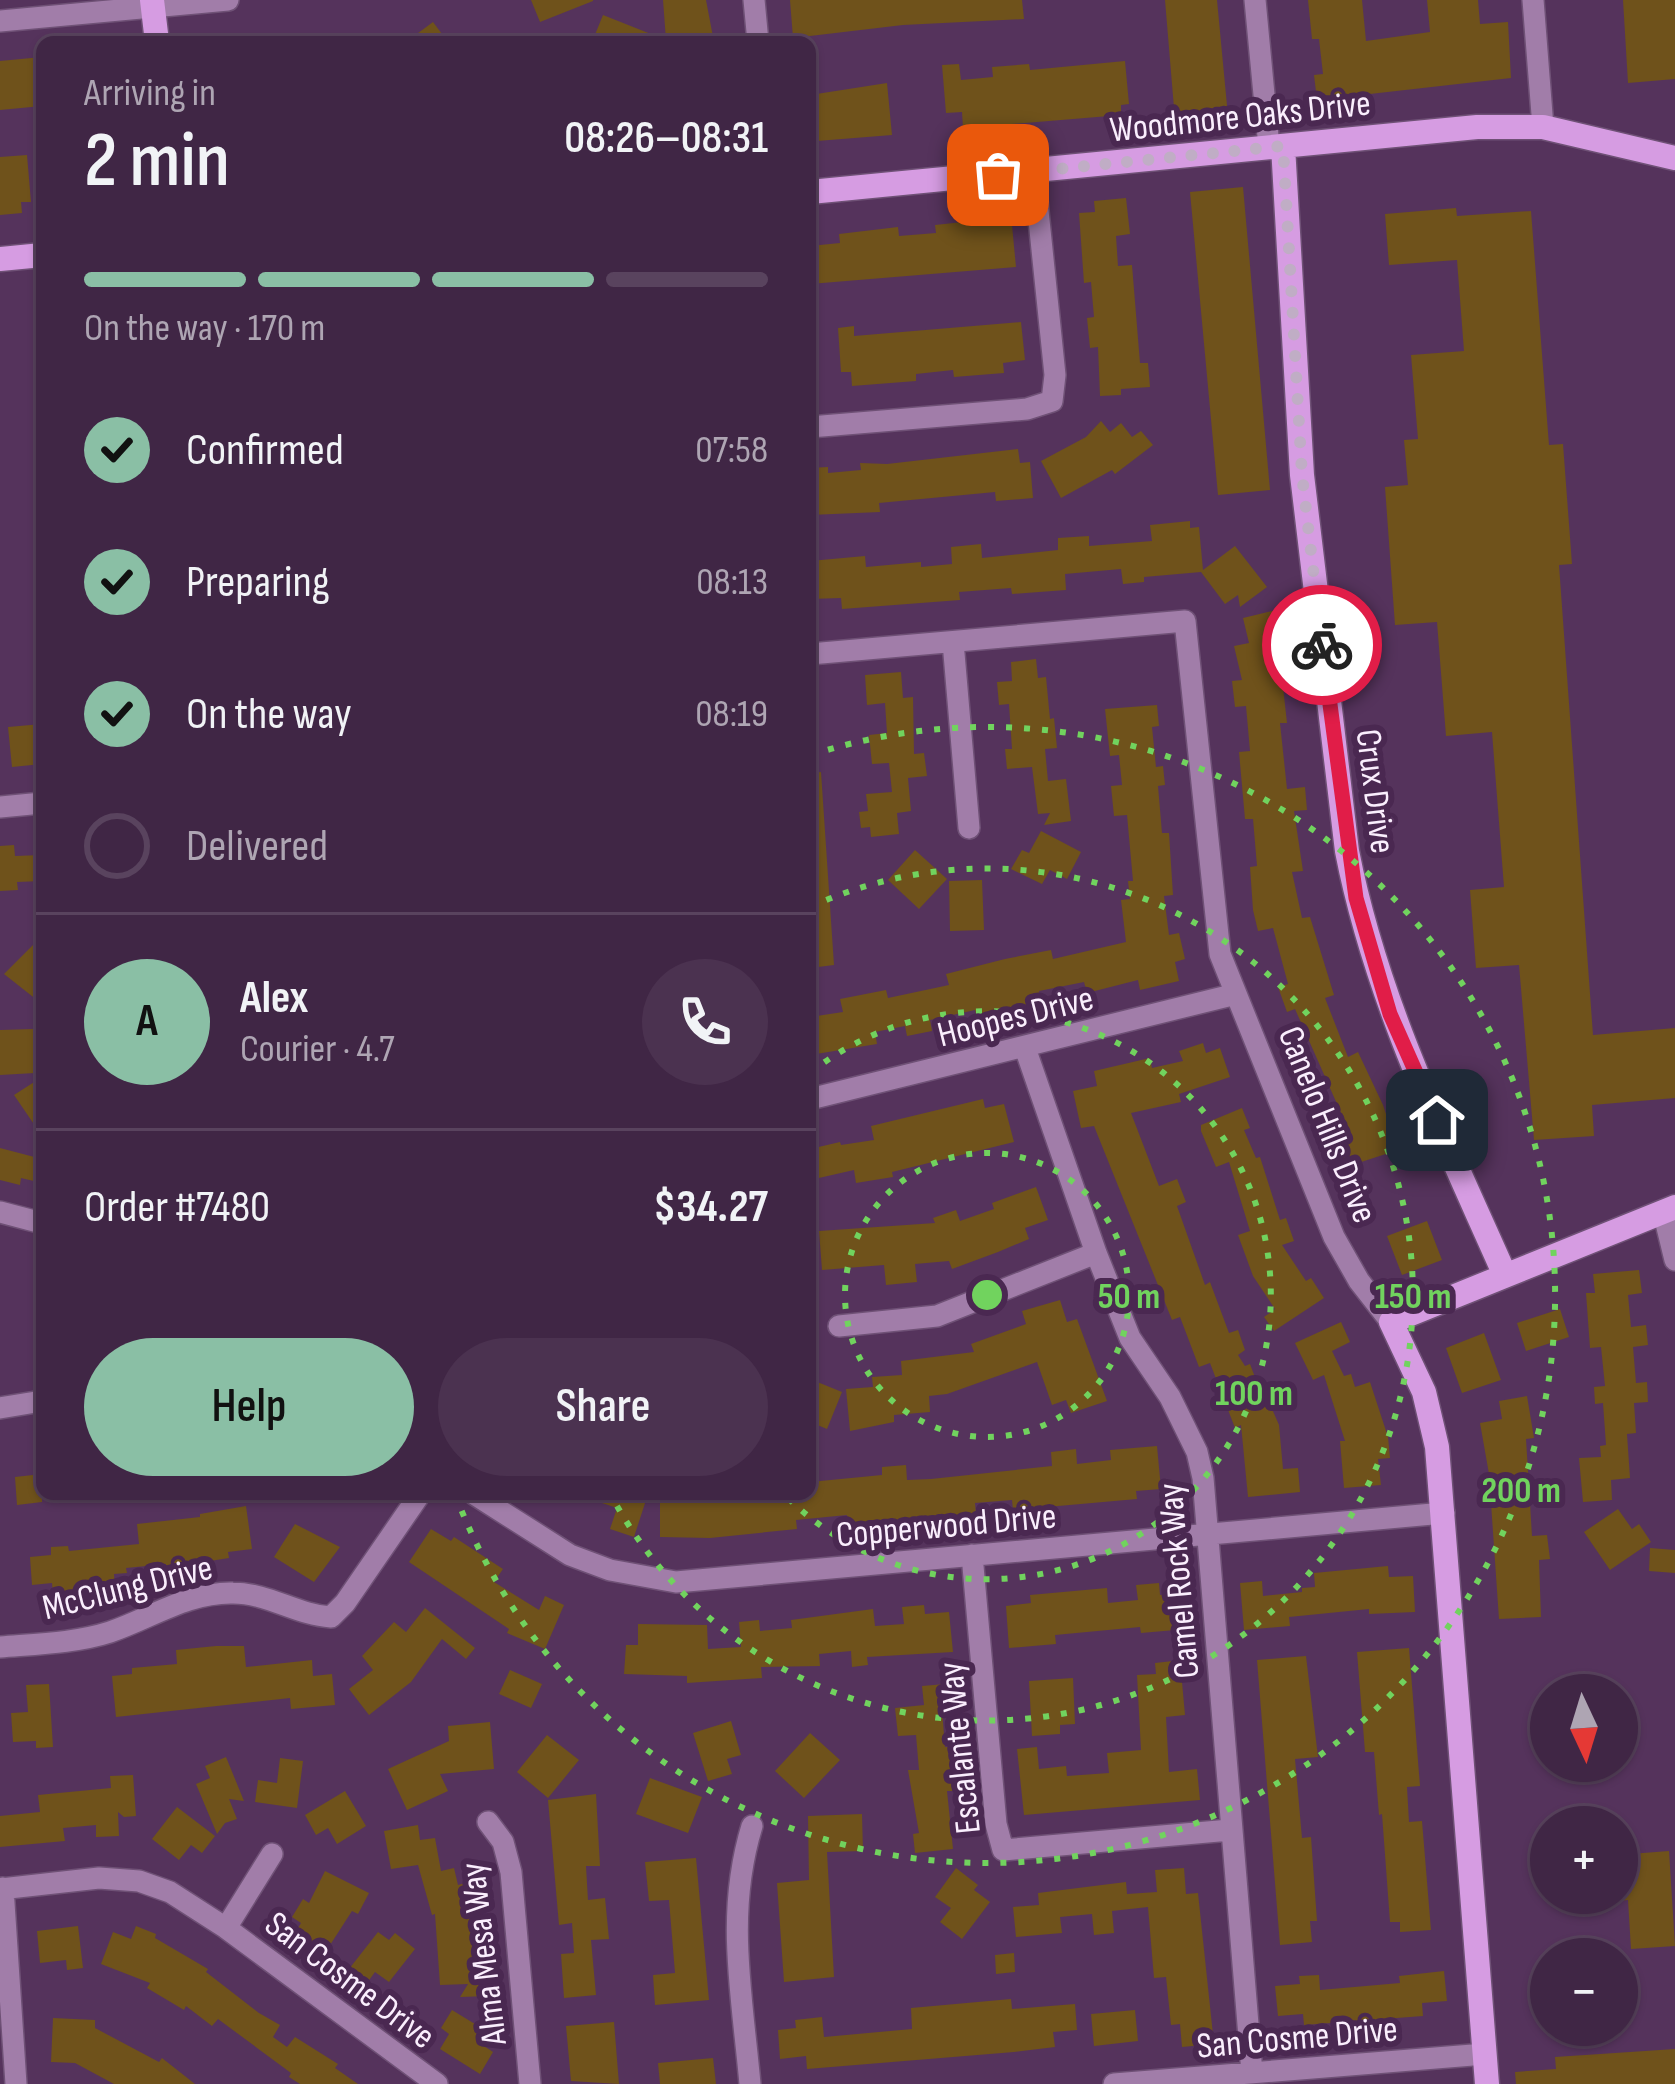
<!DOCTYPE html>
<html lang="en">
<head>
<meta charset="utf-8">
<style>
	:root { --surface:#402645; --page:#4b3250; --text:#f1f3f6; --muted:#aea5b3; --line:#59435e; --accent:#8abfa5 }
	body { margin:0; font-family:"Sofia Sans Condensed",sans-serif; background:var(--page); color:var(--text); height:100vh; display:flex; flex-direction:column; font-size:45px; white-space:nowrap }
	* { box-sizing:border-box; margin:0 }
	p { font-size:39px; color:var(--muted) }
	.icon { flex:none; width:66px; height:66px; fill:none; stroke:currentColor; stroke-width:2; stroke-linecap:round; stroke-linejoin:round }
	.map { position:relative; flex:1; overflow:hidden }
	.sheet { position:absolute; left:36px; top:36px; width:780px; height:1464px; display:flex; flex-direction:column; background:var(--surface); border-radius:18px; box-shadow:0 3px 9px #0004,0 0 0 3px var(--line) }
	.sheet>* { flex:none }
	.needle { width:78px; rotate:176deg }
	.fabs { position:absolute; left:1530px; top:1674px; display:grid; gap:24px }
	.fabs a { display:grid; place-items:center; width:108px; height:108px; border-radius:50%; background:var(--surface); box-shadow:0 3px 9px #0004,0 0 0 3px var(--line); font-size:60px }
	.pin { position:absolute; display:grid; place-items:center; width:102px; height:102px; color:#fff; margin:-51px; border-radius:24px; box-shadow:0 6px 18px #0006 }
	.courier { position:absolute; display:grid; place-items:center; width:120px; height:120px; margin:-60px; border:9px solid #e11d48; border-radius:50%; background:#fff; color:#222; box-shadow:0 3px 15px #0007 }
	.head em { font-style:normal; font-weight:600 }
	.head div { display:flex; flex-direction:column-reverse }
	.head { display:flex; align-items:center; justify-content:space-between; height:204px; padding:0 48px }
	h1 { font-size:78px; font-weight:600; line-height:90px }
	.bar { display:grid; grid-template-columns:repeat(4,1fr); gap:18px 12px; align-content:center; height:144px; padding:0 48px }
	.bar i { height:15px; border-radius:9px; background:var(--line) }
	.bar .on { background:var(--accent) }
	.bar p { grid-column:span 4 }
	.line { display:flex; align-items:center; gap:30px; padding:0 48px; border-top:3px solid var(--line) }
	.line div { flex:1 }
	.round { display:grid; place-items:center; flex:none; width:126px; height:126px; border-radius:63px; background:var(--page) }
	ol { padding:0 48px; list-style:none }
	li { display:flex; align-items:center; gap:36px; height:132px }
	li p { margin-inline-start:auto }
	li .icon { padding:12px; border-radius:50%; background:var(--accent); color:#111; stroke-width:4 }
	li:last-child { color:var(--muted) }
	li i { width:66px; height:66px; border:6px solid var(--line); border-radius:50% }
	.button { display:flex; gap:24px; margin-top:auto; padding:24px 48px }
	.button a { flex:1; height:138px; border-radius:72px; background:var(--accent); color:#111; font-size:48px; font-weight:600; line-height:138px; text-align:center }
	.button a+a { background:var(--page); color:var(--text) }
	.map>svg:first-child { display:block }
	.building { fill:#6f521b }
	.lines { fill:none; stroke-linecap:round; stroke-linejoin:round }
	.street-casing { stroke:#6f5176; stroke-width:24 }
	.secondary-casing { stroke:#6f5176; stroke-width:27 }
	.street { stroke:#a17da9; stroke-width:21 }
	.secondary { stroke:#d69ce2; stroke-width:24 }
	.done { stroke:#c0adc5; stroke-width:12; stroke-dasharray:0 21.6 }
	.route { stroke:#e11d48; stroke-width:15 }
	.ring { fill:none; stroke:#71d35e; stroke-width:6; stroke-dasharray:6 12 }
	.labels { text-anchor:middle; stroke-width:12; stroke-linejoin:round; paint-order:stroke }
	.street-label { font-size:36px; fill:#faeefd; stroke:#4a2851 }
	.centre { fill:#71d35e; stroke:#4a2851; stroke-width:6 }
	.ring-label { font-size:36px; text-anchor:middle; font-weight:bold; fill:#71d35e; stroke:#4a2851; stroke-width:12; stroke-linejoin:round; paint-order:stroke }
</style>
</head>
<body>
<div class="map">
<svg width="1675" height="2084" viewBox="0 0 1675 2084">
	<rect width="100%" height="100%" fill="#55335c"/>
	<path class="building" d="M531,0H593V1L540,22Z
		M663,0H706L714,42H592L603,15L666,40Z
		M790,0H1022L1024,19L903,25L793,38Z
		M1165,0H1217L1228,116L1175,120Z
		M1308,0H1362L1366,41L1430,32L1427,0H1478L1480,24L1508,22L1511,78L1317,100L1314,75L1323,74L1319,39H1312Z
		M1623,0H1675V79L1628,83Z
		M433,22L448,42H406Z
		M42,57V106L0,110V61Z
		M1125,61L1129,104L1121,105V115L963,128L962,112L946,113L942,65L959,64L961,80L993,77L992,67L1029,64L1030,70Z
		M887,83L892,135L817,141L816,131L810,132V95Z
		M27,155L31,202H21L22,213L0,215V157Z
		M1243,187L1270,490L1218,495L1190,192Z
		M1126,198L1130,234L1116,236L1118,266L1132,265L1140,363H1148L1150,387L1121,389V395L1100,396L1098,347L1090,348L1087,318L1094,317L1091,282L1084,283L1079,213L1095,212L1094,201Z
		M1456,208L1457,216L1531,211L1549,445L1563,444L1572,564L1559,565L1593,1035L1675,1028V1098L1592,1105L1594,1136L1534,1140L1519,965L1476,968L1470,890L1504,887L1492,732L1446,736L1437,622L1395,625L1385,487L1408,485L1404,440L1418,439L1411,355L1464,351L1457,260L1389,265L1385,214Z
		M1000,218L1001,226L1012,225L1016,267L810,284V246L840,243L839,234L898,227L899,236L936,233L935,225Z
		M1021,322L1025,360L1003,363L1004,373L954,377L953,370L916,374V381L852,386L851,372H841L838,328L854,326V336Z
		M1101,421L1110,432L1121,423L1132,437L1141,431L1153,445L1115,474L1112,470L1061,498L1041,461L1086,437Z
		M1018,449L1020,463L1030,462L1033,498L996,501L995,492L879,503L880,512L810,515V468L828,467V473L861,470L860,463L887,464Z
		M1190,521V528L1199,527L1203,570L1235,546L1267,587L1240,607L1238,595L1225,604L1201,572L1144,577V582L1123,584L1121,569L1065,574L1066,590L1012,594L1011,588L959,592L960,600L842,609L841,598L810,599V561L865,556L866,567L921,562V567L952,564L951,547L981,544L982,558L1058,550V538L1089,536V546L1152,541L1150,525Z
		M1280,609L1287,639L1278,641L1287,723H1280L1287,789L1305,787L1307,810L1294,811L1303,871L1292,872L1302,918L1310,917L1334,995L1325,998L1348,1057L1358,1052L1383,1105L1398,1150L1346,1167L1332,1127L1345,1122L1295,1009L1287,1012L1278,987L1288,984L1273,928L1258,931L1253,910L1250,867L1257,866L1253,819H1245L1239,752L1250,751L1246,706L1235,707L1232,681L1242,680L1234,646L1249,643L1243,618Z
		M1036,659L1038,678L1046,677L1050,719L1054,718L1057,748L1045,749L1048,781L1066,779L1071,821L1044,825L1050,813L1038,814L1032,767L1007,769L1005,749H1012L1009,704L999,705L997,682L1012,681L1011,662Z
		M901,672L903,698L913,697L914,754L924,753L927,776L908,778L911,811L897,813L899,834L871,837L870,827L861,828L859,812L868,811L866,794L892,792L889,763L872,764L869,735L887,733L885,703L867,705L865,675Z
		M1157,705L1159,726L1152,727L1156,767L1163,766L1165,785L1158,786L1162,833H1169L1173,895L1164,896L1169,935L1179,933L1185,959L1175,962L1179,981L1140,990L1138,980L1087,993L1084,982L1039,991L1041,1003L977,1018L975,1010L930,1020L932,1031L907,1036L905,1026L875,1032L877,1044L810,1055V1017L843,1012L840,999L886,990L888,998L949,985L946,974L1005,959L1051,950L1053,959L1126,942L1121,900L1130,899L1128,881H1133L1127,815L1114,816L1111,786L1122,785L1119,755L1110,756L1105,709Z
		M42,724V764L12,767L8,727Z
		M821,772L834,965L810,968V773Z
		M1041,831L1081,852L1067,879L1050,870L1042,884L1011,869L1022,850L1029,853Z
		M14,845L15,856L42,855V881L17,882L18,890L0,891V846Z
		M915,850L947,879L919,909L888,880Z
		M982,880L984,930L950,931L949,881Z
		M42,936V1004L4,974Z
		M34,1029L35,1073L0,1075V1030Z
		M1203,1043L1206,1053L1220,1048L1230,1077L1179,1094L1181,1102L1131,1113L1159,1186L1177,1179L1186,1202L1177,1206L1205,1285L1210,1282L1229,1333L1238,1330L1245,1350L1238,1355L1245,1366L1250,1364L1256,1380L1259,1379L1279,1425L1283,1469L1298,1468L1300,1492L1248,1497L1241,1425L1235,1428L1210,1363L1199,1367L1180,1317L1172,1320L1094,1126L1081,1128L1073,1091L1097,1086L1094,1071L1150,1058L1152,1068L1183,1061L1179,1051Z
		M42,1077V1136L14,1095Z
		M983,1099L985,1108L1004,1104L1014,1142L892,1172L893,1177L856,1183L854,1170L810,1180V1149L840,1142L841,1145L874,1140L871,1126Z
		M1242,1108L1250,1128L1244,1130L1256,1158L1260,1157L1280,1220L1286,1218L1294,1241L1282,1245L1306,1281L1311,1278L1324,1298L1274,1331L1264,1317L1275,1309L1253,1276L1238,1235L1250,1231L1229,1162L1216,1167L1201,1131V1125Z
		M0,1148L42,1159L38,1182L21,1178L20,1185L0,1180Z
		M1036,1187L1048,1220L1025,1228L1029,1239L998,1252L952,1269L949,1261L915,1264L917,1282L886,1285L884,1265L822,1270L819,1231L935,1223L933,1218L956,1210L960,1221L994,1209L992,1203Z
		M1427,1221L1442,1260L1402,1275L1387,1236Z
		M1639,1270L1642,1293L1628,1295L1631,1327L1646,1325L1648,1345L1633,1347L1636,1383L1647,1382L1648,1402L1634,1403L1636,1433L1627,1434L1630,1478L1611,1480L1612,1500L1583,1502L1579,1458L1601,1457L1600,1446L1606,1445L1603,1403L1595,1404L1594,1387L1605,1386L1601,1347L1590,1348L1586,1293H1595L1593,1274Z
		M1060,1300L1067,1322L1077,1319L1107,1401L1071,1413L1066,1400L1052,1405L1037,1362L947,1394L929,1396L930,1412L894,1415V1422L850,1431L846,1389L873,1387L872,1377L902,1375L901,1361L974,1352L971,1344L1026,1324L1022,1311Z
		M1560,1309L1569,1337L1526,1351L1517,1323Z
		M1341,1322L1350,1342L1332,1351L1344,1376L1351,1374L1355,1387L1370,1382L1388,1437L1390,1458L1378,1459L1381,1485L1344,1488L1340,1441H1345L1324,1375L1313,1380L1295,1343Z
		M1484,1333L1501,1380L1462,1393L1446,1348Z
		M810,1379L842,1392L827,1429L810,1422Z
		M1527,1396L1534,1438L1526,1439L1532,1536L1547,1535L1550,1559L1539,1560L1541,1617L1499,1619L1489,1474L1480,1423L1502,1419L1499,1401Z
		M1157,1446L1161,1489L1136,1491L1137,1499L1013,1510L1012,1500L975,1503L976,1514L847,1524V1515L796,1520L797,1529L710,1538L660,1537V1494H810V1482L882,1475V1467L906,1465L907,1480L931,1479L1052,1466L1051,1452L1076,1449L1077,1464L1111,1460L1110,1450Z
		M42,1474V1502L17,1505L15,1477Z
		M584,1494H648L634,1537L610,1529L617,1508L584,1497Z
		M246,1506L252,1549L228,1552L229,1558L166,1568V1564L126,1568L127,1573L114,1574L116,1597L54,1603L52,1583L32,1585L30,1557L51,1555V1547L68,1546L69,1551L139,1544L137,1524L200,1517V1514Z
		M1618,1509L1632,1529L1639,1524L1651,1542L1610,1570L1584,1532Z
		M295,1524L340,1547L314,1582L274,1557Z
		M431,1529L451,1541L454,1537L503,1569L494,1582L539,1610L545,1596L564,1605L545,1649L507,1633L509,1629L409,1562Z
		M1650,1548L1675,1550V1573L1649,1571Z
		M1388,1566L1389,1577L1413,1576L1415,1612L1369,1614V1609L1289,1617L1290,1626L1244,1630L1240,1583L1262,1581L1263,1596L1302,1592V1588L1315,1587L1314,1573Z
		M1159,1583L1160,1595L1184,1592L1187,1629L1141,1633L1140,1627L1055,1635L1056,1644L1009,1648L1006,1606L1031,1603L1030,1595L1107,1588L1108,1603L1138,1600L1136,1585Z
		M924,1605L925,1614L949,1612L953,1652L867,1657L868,1665L852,1667L851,1651L819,1654L820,1666L761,1667L762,1678L746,1679L687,1683V1676L624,1674L626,1645H638V1624L707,1625L708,1649L741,1647L739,1622L759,1620L760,1631L792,1628L791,1620L873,1609L875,1626L904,1624L902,1607Z
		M425,1608L475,1648L466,1659L442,1639L411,1682L369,1715L349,1689L373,1670L362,1656L394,1622L406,1632Z
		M216,1646H244L246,1667L312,1660L313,1676L332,1674L335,1705L291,1709L290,1698L116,1717L112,1676L132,1674V1668L177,1664L176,1650Z
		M1409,1648L1420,1786L1407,1787L1409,1822L1422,1821L1431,1930L1400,1932V1922H1390L1382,1814L1379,1815L1374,1752H1365L1357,1652Z
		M1306,1656L1318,1757L1295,1759L1302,1838L1311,1837L1317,1921H1310L1312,1942L1280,1945L1257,1660Z
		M1173,1661L1174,1672L1181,1671L1185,1715L1166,1717L1169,1772L1197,1769L1200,1800L1024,1815L1017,1749L1037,1747L1039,1769L1066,1766L1067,1776L1109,1773L1107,1753L1141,1750L1137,1675L1156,1674L1155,1663Z
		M510,1670L542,1684L531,1708L499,1694Z
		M1073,1678L1075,1724L1060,1725V1734L1032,1736L1029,1681Z
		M49,1684L53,1747L36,1748V1741L13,1742L11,1713L28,1712L26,1685Z
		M945,1684L947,1709L942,1710L945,1747H951L954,1791H947L953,1849L915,1853L913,1834L919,1833L908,1770H919L916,1735L898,1736L895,1708L924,1705L922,1686Z
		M731,1721L741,1755L727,1759L732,1774L708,1781L693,1733Z
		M490,1722L494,1769L440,1774L448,1791L407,1810L388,1769L449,1741L448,1726Z
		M810,1733L840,1760L804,1798L775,1771Z
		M547,1735L579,1760L548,1798L517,1772Z
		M226,1757L244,1801L229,1799L237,1819L225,1823L217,1834L196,1784L210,1778L205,1766Z
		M280,1758L303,1761L297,1808L255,1802L258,1780L277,1783Z
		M133,1775L136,1816L124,1817L118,1812L119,1836L96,1837V1825L63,1828L65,1841L0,1847V1816L40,1812L38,1795L111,1788L110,1776Z
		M650,1778L702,1797L688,1833L636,1814Z
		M345,1791L366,1826L337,1844L328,1828L316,1835L305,1815Z
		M596,1794L600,1866H586L588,1900L605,1898L609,1939L591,1940L596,1995L564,1998L561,1954L574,1953L572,1923L559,1925L548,1800Z
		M177,1807L215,1836L202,1853L191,1845L179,1860L152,1839Z
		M862,1814L863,1851L827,1852L834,1977L784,1982L777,1883L809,1880L808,1816Z
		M418,1825L420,1840L435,1838L441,1871L454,1868L458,1885L472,1881L482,1928L488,1927V1996L460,1997L468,1984L440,1985L435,1914L432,1915L418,1865L391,1869L384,1831Z
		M1669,1851L1675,1946L1631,1949L1628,1900L1617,1901V1855Z
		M696,1858L709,2000L655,2005L653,1975L675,1973L669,1900L649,1901L645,1862Z
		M956,1868L978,1885L974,1890L990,1902L962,1939L940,1922L951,1908L935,1897Z
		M1184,1868L1186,1894L1198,1893L1214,2044L1182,2047L1180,2024L1171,2025L1166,1977L1154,1978L1148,1907L1112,1911L1114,1933L1094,1935L1092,1914L1060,1917L1062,1933L1016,1937L1013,1907L1039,1905L1038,1893L1126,1882L1127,1894L1157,1892L1155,1870Z
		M325,1871L369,1893L358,1914L352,1911L321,1959L291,1940L301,1923L292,1917L303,1899L309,1903Z
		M78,1926L83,1968L67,1970L66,1960L40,1963L37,1931Z
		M136,1926L156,1934L155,1938L208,1969L206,1972L259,2013L280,2025L273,2037L287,2047L295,2037L338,2064L335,2068L358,2084H300L289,2077L291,2073L218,2019L212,2026L186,2006L184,2010L147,1988L150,1983L101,1964L113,1932L131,1939Z
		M378,1932L389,1940L395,1933L415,1949L389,1982L375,1972L367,1983L349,1969Z
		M1014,1953L1015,1972L996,1974L995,1955Z
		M1444,1971L1447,2001L1422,2003L1423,2016L1304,2025L1303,2014L1278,2016L1275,1986L1300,1984L1299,1976L1319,1975L1320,1990L1400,1983L1399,1976Z
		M1011,1999L1012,2009L1075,2004L1077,2030L1053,2032L1055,2047L1014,2052L807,2069L806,2056L780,2059L778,2030L796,2028L795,2020L822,2017L824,2037L912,2029L911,2008Z
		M452,2010L488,2032L481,2044L493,2052L480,2074L440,2049L449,2034L441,2028Z
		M1135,2010L1138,2041L1094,2046L1091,2014Z
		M53,2018L95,2020V2028L159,2062L162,2058L195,2084H114L75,2063L51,2062Z
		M614,2022L619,2084L571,2081L566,2026Z
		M1675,2049V2084H1516L1515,2072L1556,2069L1555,2057Z
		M713,2058L716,2084H660L658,2063Z"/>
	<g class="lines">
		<g class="street-casing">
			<path id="street" d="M754,0L758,42
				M1255,0L1269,147
				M1533,0L1543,127
				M0,21L228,0
				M810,427L1027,409L1052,401L1055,375L1034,172
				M953,642L969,828
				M810,654L1185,621L1220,954L1334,1237L1359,1281L1391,1322
				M0,807L42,803
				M1025,1048L1096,1253L1130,1338L1170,1397L1197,1452L1203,1478L1252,2073
				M810,1099L1236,994
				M1663,1211L1675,1260
				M0,1212L42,1223
				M839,1326L937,1316L1096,1253
				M0,1408L42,1401
				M474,1494L570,1555L610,1570L676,1582L1444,1513
				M972,1555L996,1824L1003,1850L1230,1830
				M0,1647C36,1644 76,1643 110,1632C151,1618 188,1592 233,1593C268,1593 297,1615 331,1617L345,1603L420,1494
				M488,1822L503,1842L511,1872L530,2084
				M3,1888L16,2084
				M0,1889L99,1878L139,1881L170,1892L226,1928L437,2084
				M226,1928L272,1854
				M750,2084C742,1994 725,1914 752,1826
				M1114,2084L1485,2054"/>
		</g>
		<g class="secondary-casing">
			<path id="secondary" d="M152,0L157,42
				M1283,146L1302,475L1347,851C1376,1000 1443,1135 1504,1273
				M810,192L1477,127H1543L1675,158
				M0,259L42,255
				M1487,2084L1437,1447L1424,1392L1391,1322L1675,1207"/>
		</g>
		<use href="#street" class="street"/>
		<use href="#secondary" class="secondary"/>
	</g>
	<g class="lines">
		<path class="done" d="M998,175L1283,146L1302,475L1322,645"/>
		<path class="route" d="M1322,645L1356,898L1390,1014L1437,1120"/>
	</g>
	<g class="ring">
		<circle cx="987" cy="1295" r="142"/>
		<path d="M810 1073A284 284 0 1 1 784 1494"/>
		<path d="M810 907A426 426 0 1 1 611 1495"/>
		<path d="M811 755A568 568 0 1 1 457 1499"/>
	</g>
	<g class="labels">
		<g class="street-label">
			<text transform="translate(1240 115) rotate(-6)" y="13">Woodmore Oaks Drive</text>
			<text transform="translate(1377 791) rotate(83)" y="13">Crux Drive</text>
			<text transform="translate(1015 1015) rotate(-14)" y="13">Hoopes Drive</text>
			<text transform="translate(1329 1124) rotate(68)" y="13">Canelo Hills Drive</text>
			<text transform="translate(946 1524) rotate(-5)" y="13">Copperwood Drive</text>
			<text transform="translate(1177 1581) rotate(-95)" y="13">Camel Rock Way</text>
			<text transform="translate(127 1586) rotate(-14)" y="13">McClung Drive</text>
			<text transform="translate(958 1748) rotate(-96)" y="13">Escalante Way</text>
			<text transform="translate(482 1954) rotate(-97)" y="13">Alma Mesa Way</text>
			<text transform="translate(351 1979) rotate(37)" y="13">San Cosme Drive</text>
			<text transform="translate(1297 2036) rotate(-5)" y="13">San Cosme Drive</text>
		</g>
	</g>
	<circle cx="987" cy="1295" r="18" class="centre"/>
	<g class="ring-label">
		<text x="1129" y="1308">50 m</text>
		<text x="1413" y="1308">150 m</text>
		<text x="1254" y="1405">100 m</text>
		<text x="1521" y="1502">200 m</text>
	</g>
</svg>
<div class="fabs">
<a><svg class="needle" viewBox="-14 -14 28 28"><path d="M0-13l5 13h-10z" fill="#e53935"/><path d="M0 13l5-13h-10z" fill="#aea5b3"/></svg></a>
<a>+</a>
<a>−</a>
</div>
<div class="pin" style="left:998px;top:175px;background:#ea580c"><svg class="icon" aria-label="bag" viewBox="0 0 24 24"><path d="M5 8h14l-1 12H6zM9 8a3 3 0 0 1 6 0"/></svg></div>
<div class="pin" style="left:1437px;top:1120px;background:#1f2937"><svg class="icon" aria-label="home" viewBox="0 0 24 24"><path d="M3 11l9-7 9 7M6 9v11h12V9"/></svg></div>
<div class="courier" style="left:1322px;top:645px"><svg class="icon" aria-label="bike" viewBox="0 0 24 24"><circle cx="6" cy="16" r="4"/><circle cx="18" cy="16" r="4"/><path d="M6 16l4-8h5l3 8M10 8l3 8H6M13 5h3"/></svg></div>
<section class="sheet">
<div class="head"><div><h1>2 min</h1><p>Arriving in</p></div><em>08:26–08:31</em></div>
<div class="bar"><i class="on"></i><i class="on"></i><i class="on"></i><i></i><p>On the way · 170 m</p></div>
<ol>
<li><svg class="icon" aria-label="check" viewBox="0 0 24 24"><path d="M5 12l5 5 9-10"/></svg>Confirmed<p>07:58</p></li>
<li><svg class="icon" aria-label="check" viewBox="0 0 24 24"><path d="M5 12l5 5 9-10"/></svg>Preparing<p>08:13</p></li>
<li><svg class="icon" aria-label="check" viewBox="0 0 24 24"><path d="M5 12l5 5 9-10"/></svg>On the way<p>08:19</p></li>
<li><i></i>Delivered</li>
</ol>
<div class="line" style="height:216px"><b class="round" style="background:var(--accent);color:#111">A</b><div><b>Alex</b><p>Courier · 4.7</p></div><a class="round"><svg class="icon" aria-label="phone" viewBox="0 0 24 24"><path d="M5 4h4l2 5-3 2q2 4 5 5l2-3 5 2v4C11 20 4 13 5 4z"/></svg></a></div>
<div class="line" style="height:156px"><div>Order #7480</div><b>$34.27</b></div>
<div class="button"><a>Help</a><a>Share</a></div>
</section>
</div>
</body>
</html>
